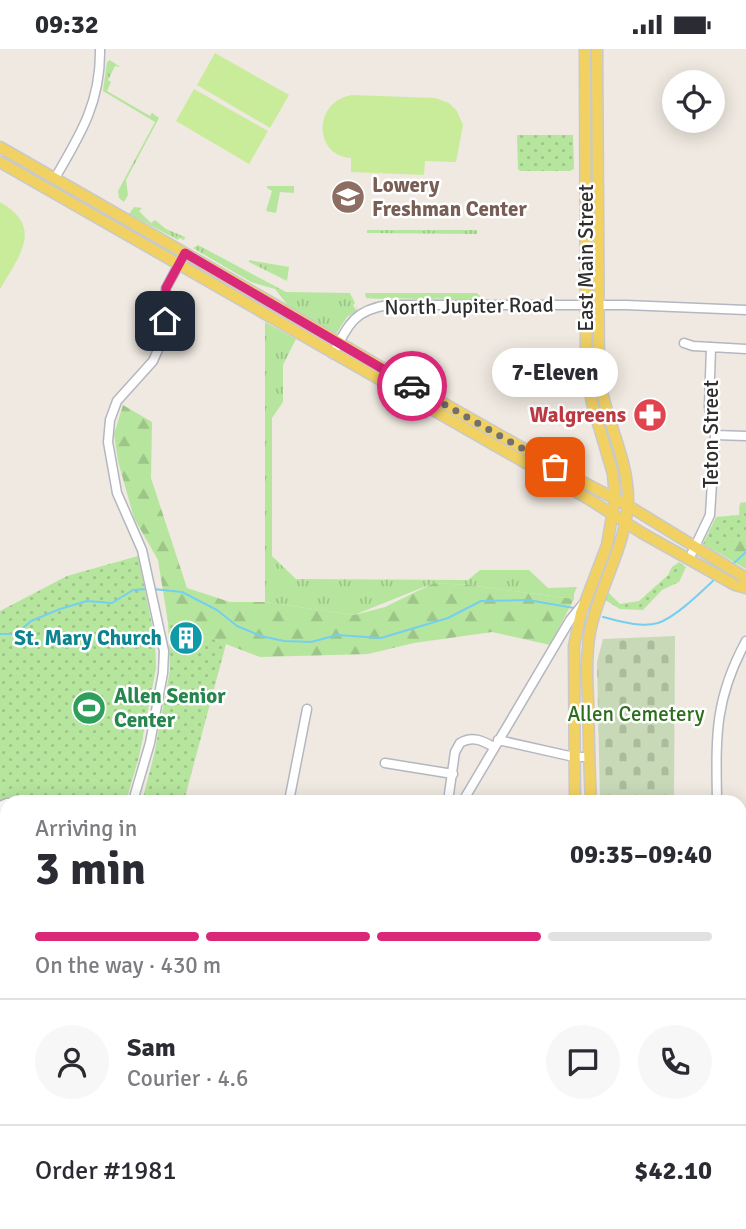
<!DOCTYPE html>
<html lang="en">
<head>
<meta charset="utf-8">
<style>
	:root { --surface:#fff; --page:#f7f7f7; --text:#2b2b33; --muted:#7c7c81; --line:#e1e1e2; --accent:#db2777 }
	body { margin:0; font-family:Signika,sans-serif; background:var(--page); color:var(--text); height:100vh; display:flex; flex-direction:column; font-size:26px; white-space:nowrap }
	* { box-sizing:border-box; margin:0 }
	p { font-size:23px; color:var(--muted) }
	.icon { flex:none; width:38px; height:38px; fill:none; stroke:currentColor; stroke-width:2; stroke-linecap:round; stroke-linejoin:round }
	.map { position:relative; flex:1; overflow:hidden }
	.details { position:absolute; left:0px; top:746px; width:747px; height:436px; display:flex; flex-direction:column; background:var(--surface); border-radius:21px 21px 0 0; box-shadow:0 4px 18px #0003 }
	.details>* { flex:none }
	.controls { position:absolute; left:662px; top:21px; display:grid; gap:14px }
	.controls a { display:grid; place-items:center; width:63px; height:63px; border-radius:50%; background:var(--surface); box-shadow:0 4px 18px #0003; font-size:35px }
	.pin { position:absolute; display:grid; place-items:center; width:60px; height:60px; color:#fff; margin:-30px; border-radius:14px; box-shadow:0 4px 10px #0006 }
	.courier { position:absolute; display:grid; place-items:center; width:70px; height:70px; margin:-35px; border:5px solid #db2777; border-radius:50%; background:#fff; color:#222; box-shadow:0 2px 9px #0007 }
	.bubble { position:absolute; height:49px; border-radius:24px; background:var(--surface); box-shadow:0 4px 18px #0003; font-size:23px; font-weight:700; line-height:49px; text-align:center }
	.summary em { font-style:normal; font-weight:700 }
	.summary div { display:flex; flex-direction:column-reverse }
	.summary { display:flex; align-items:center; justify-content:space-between; height:119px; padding:0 35px }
	h1 { font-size:46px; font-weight:700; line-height:52px }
	.bar { display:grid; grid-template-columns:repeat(4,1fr); gap:10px 7px; align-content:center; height:84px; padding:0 35px }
	.bar i { height:9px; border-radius:5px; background:var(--line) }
	.bar .on { background:var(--accent) }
	.bar p { grid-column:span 4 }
	.line { display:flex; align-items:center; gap:18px; padding:0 35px; border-top:2px solid var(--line) }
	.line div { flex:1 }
	.round { display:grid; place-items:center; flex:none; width:74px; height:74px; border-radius:37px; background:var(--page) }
	.status { display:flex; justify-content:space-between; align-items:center; height:49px; padding:0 35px; background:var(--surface); direction:ltr }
	.status svg { height:19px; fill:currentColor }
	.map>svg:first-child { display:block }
	.grass { fill:url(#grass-tufts) }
	.forest { fill:url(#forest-firs) }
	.cemetery { fill:url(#cemetery-stones) }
	.park { fill:url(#park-dots) }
	.pitch { fill:#c9ec9a }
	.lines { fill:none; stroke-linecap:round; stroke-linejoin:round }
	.stream { stroke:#75cff0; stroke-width:2 }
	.minor-casing { stroke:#b4b7c1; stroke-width:11 }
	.major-casing { stroke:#c9c9c9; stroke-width:13 }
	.minor { stroke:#fff; stroke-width:8 }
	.major { stroke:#f2d163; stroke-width:10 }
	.done { stroke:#726f6d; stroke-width:7; stroke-dasharray:0 12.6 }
	.route { stroke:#db2777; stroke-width:9 }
	.labels { text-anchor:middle; stroke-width:5; stroke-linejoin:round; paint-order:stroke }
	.education-label { font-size:21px; font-weight:bold; fill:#785e54; stroke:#fff; text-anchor:start }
	.street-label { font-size:21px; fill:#2e2e2e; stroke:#fff }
	.health-label { font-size:21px; font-weight:bold; fill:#be3a42; stroke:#fff; text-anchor:end }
	.culture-label { font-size:21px; font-weight:bold; fill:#0d838f; stroke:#fff; text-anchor:end }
	.leisure-label { font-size:21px; font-weight:bold; fill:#27864d; stroke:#fff; text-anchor:start }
	.park-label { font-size:21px; fill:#2c6e1b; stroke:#fff }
</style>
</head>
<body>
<div class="status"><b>09:32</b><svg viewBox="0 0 49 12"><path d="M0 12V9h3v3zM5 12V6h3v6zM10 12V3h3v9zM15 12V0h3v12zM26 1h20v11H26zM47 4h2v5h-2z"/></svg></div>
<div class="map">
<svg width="746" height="1180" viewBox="0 0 746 1180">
	<defs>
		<pattern id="grass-tufts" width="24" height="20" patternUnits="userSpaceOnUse" patternTransform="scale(1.75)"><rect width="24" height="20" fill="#b6e59e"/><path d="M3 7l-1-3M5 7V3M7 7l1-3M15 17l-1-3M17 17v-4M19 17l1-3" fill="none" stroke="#9dc588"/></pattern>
		<pattern id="forest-firs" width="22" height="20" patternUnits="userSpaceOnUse" patternTransform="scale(1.75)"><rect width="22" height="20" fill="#b6e59e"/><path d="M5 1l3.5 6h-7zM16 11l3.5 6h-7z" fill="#9dc588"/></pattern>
		<pattern id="cemetery-stones" width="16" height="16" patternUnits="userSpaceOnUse" patternTransform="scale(1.75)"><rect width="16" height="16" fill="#c8d9b8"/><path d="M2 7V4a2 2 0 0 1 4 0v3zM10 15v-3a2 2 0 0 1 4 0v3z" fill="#acbb9e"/></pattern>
		<pattern id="park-dots" width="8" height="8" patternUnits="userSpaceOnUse" patternTransform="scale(1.75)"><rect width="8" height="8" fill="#b6e59e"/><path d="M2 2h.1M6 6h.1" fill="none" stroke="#9dc588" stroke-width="1.8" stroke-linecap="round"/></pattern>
	</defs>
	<rect width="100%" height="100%" fill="#efe9e1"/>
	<path class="grass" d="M110,11L120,18L115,17L108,31L111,33L107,42L150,67L152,64L159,69L126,131L128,146L124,153L119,149L118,142L155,73L103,42L107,13Z
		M267,137H294V144L280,143L276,164L266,162L272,142L267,139Z
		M134,158L142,159L139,162L151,174L155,171L166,180L185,188L184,191L179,189L178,191L129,165Z
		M367,181H477V185L367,184Z
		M198,196L286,243L350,244L355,254L353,256L357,263L356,256L358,262L347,268L336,285L289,258L275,240L251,233L193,199Z
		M249,211L289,218L287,232L249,213Z
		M365,244H477L481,248L469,251L427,249L458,252L480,250L478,252L390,249L422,248C404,248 384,251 366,249Z
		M265,273L296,290L283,316V353L272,369V507L296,530L468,531L480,521H529L548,539L577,538L574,545V550L468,536L434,534L354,566L265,553Z"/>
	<path class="forest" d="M123,356L152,373L151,429L187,539L230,553H265L354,566L385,558L434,534L468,536L574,550L550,596L492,583L414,594L368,605L260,608L168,573L158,511L134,469L118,412L114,385Z
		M746,487V520L720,505L728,500L729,493Z
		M0,943L7,945V1014L0,1023Z"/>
	<path class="cemetery" d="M675,587L674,752H600L597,613L603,590Z"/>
	<path class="park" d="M517,86H573L574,120L569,122H520L518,120Z
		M746,453V487L730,493L728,500L720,505L703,495L716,468L739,466L740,454Z
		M138,507L155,590L156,619L139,708L126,752H7V932L0,931V562L67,527Z
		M679,513L686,518L679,533L662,541L643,561L620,560L605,551L608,543L620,555L639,552L668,526L672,518Z
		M168,573L226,595L184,752H142L154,706L170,621Z"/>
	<path class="pitch" d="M215,4L289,46L270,79L197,36Z
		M194,40L268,82L249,115L176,72Z
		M352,46L435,49L449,54L457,62L463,76L456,113L425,112L424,126L351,123V109C313,107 313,52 352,46Z
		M0,153C44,178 20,206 0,240Z
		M7,771V925L0,924V773Z"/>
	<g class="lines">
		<path class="stream" d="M733,515L746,503
			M153,540L182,543L217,561L237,577L261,587L284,592L311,593L337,586L381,589L448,569L481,552L528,551L574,559
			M603,568C619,572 641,579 658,574C676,568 701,543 715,530
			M0,585H16L31,572L60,560L87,552L112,554L133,541L148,540"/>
		<g class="minor-casing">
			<path id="minor" d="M55,129C81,85 101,52 100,0
				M684,294L693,297L746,300
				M333,305C348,276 354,261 388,256H626L746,261
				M715,386L746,387
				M689,510L710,466L715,386L709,358L711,298
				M498,691L574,708H589
				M385,714L453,725
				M133,752L150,694L163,624L164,602L142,501L117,444L108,393L110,371L117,352L153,312L161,294L166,239L185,204
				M289,752L307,660
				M448,752L455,703L460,694C472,686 483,692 494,698
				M463,752L570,571L583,555
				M717,752C716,688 714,651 746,592
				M0,757L7,754
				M0,765L7,763
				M740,876L746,877
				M740,1014L746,1010
				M740,1039L746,1049
				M331,1174L361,1180
				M648,1174V1180
				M665,1174V1180
				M731,1174L741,1180
				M24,1180L32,1174
				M209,1180L210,1174
				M289,1180V1174
				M369,1180L372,1174
				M447,1180L448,1174"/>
		</g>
		<g class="major-casing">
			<path id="major" d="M0,98L265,250L415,338L579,431L627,456L746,529
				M0,113L587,449L642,484L735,536L746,539
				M575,752L574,597L581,564L607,496L615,450L613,425L592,354L586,322L585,0
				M591,752C589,719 589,685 588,652C587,629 586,605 590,583C599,538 627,496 628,450C628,407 604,369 599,326L597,0
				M512,1180L513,1174
				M525,1180L526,1174"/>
		</g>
		<use href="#minor" class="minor"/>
		<use href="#major" class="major"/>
	</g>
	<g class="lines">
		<path class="done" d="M412,337L555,418"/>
		<path class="route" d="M165,272L166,239L185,204L412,337"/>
	</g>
	<defs>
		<g id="school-disc" transform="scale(1.75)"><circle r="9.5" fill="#8d6e63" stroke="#fff"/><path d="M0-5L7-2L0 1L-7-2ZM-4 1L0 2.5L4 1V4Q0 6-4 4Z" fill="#fff"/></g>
		<g id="pharmacy-disc" transform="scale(1.75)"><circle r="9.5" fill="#e0444e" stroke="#fff"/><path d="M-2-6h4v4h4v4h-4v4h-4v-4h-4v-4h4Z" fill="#fff"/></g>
		<g id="building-disc" transform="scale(1.75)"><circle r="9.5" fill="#0f9aa8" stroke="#fff"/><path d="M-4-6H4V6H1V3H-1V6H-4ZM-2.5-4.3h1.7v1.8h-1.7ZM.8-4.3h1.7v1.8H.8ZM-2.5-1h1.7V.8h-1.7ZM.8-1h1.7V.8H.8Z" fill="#fff"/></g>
		<g id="stadium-disc" transform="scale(1.75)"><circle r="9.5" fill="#2e9e5b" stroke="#fff"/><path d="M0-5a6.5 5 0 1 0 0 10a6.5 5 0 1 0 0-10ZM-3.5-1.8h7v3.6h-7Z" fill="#fff"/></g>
	</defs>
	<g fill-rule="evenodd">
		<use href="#school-disc" x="348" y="148"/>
		<use href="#pharmacy-disc" x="650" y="366"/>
		<use href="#building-disc" x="186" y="589"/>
		<use href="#stadium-disc" x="89" y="659"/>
	</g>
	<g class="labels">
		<g class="education-label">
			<text x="372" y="143">Lowery<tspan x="372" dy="24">Freshman Center</tspan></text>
		</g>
		<g class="street-label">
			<text transform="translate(586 209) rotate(-90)" y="7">East Main Street</text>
			<text transform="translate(469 257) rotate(-1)" y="7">North Jupiter Road</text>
			<text transform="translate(711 385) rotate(-90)" y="7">Teton Street</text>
		</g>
		<g class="health-label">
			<text x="626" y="373">Walgreens</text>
		</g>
		<g class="culture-label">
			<text x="162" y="596">St. Mary Church</text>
		</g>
		<g class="leisure-label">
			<text x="114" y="654">Allen Senior<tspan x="114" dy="24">Center</tspan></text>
		</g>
		<g class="park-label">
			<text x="636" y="672">Allen Cemetery</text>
		</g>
	</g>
</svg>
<div class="controls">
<a><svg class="icon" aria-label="locate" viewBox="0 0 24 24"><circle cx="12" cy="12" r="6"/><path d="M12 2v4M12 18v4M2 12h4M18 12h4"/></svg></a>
</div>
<div class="pin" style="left:555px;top:418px;background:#ea580c"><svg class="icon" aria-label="bag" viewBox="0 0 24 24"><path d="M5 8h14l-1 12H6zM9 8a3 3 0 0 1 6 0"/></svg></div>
<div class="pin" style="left:165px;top:272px;background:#1f2937"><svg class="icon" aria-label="home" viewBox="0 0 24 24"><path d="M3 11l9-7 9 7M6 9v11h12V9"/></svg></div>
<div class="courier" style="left:412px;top:337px"><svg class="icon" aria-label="car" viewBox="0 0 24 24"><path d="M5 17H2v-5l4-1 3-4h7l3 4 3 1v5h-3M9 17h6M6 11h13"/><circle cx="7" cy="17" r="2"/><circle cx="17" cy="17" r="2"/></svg></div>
<div class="bubble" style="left:492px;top:299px;width:126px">7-Eleven</div>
<section class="details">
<div class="summary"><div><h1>3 min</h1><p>Arriving in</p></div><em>09:35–09:40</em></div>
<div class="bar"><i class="on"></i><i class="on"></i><i class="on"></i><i></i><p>On the way · 430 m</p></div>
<div class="line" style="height:126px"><a class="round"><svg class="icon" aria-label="person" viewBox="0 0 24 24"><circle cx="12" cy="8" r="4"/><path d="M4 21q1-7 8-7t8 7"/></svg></a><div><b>Sam</b><p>Courier · 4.6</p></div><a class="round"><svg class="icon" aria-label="chat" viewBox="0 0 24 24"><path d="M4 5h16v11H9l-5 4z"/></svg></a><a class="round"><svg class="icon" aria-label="phone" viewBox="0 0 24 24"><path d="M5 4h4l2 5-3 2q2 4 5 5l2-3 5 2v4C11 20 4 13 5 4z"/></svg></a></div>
<div class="line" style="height:91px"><div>Order #1981</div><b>$42.10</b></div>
</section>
</div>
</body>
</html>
